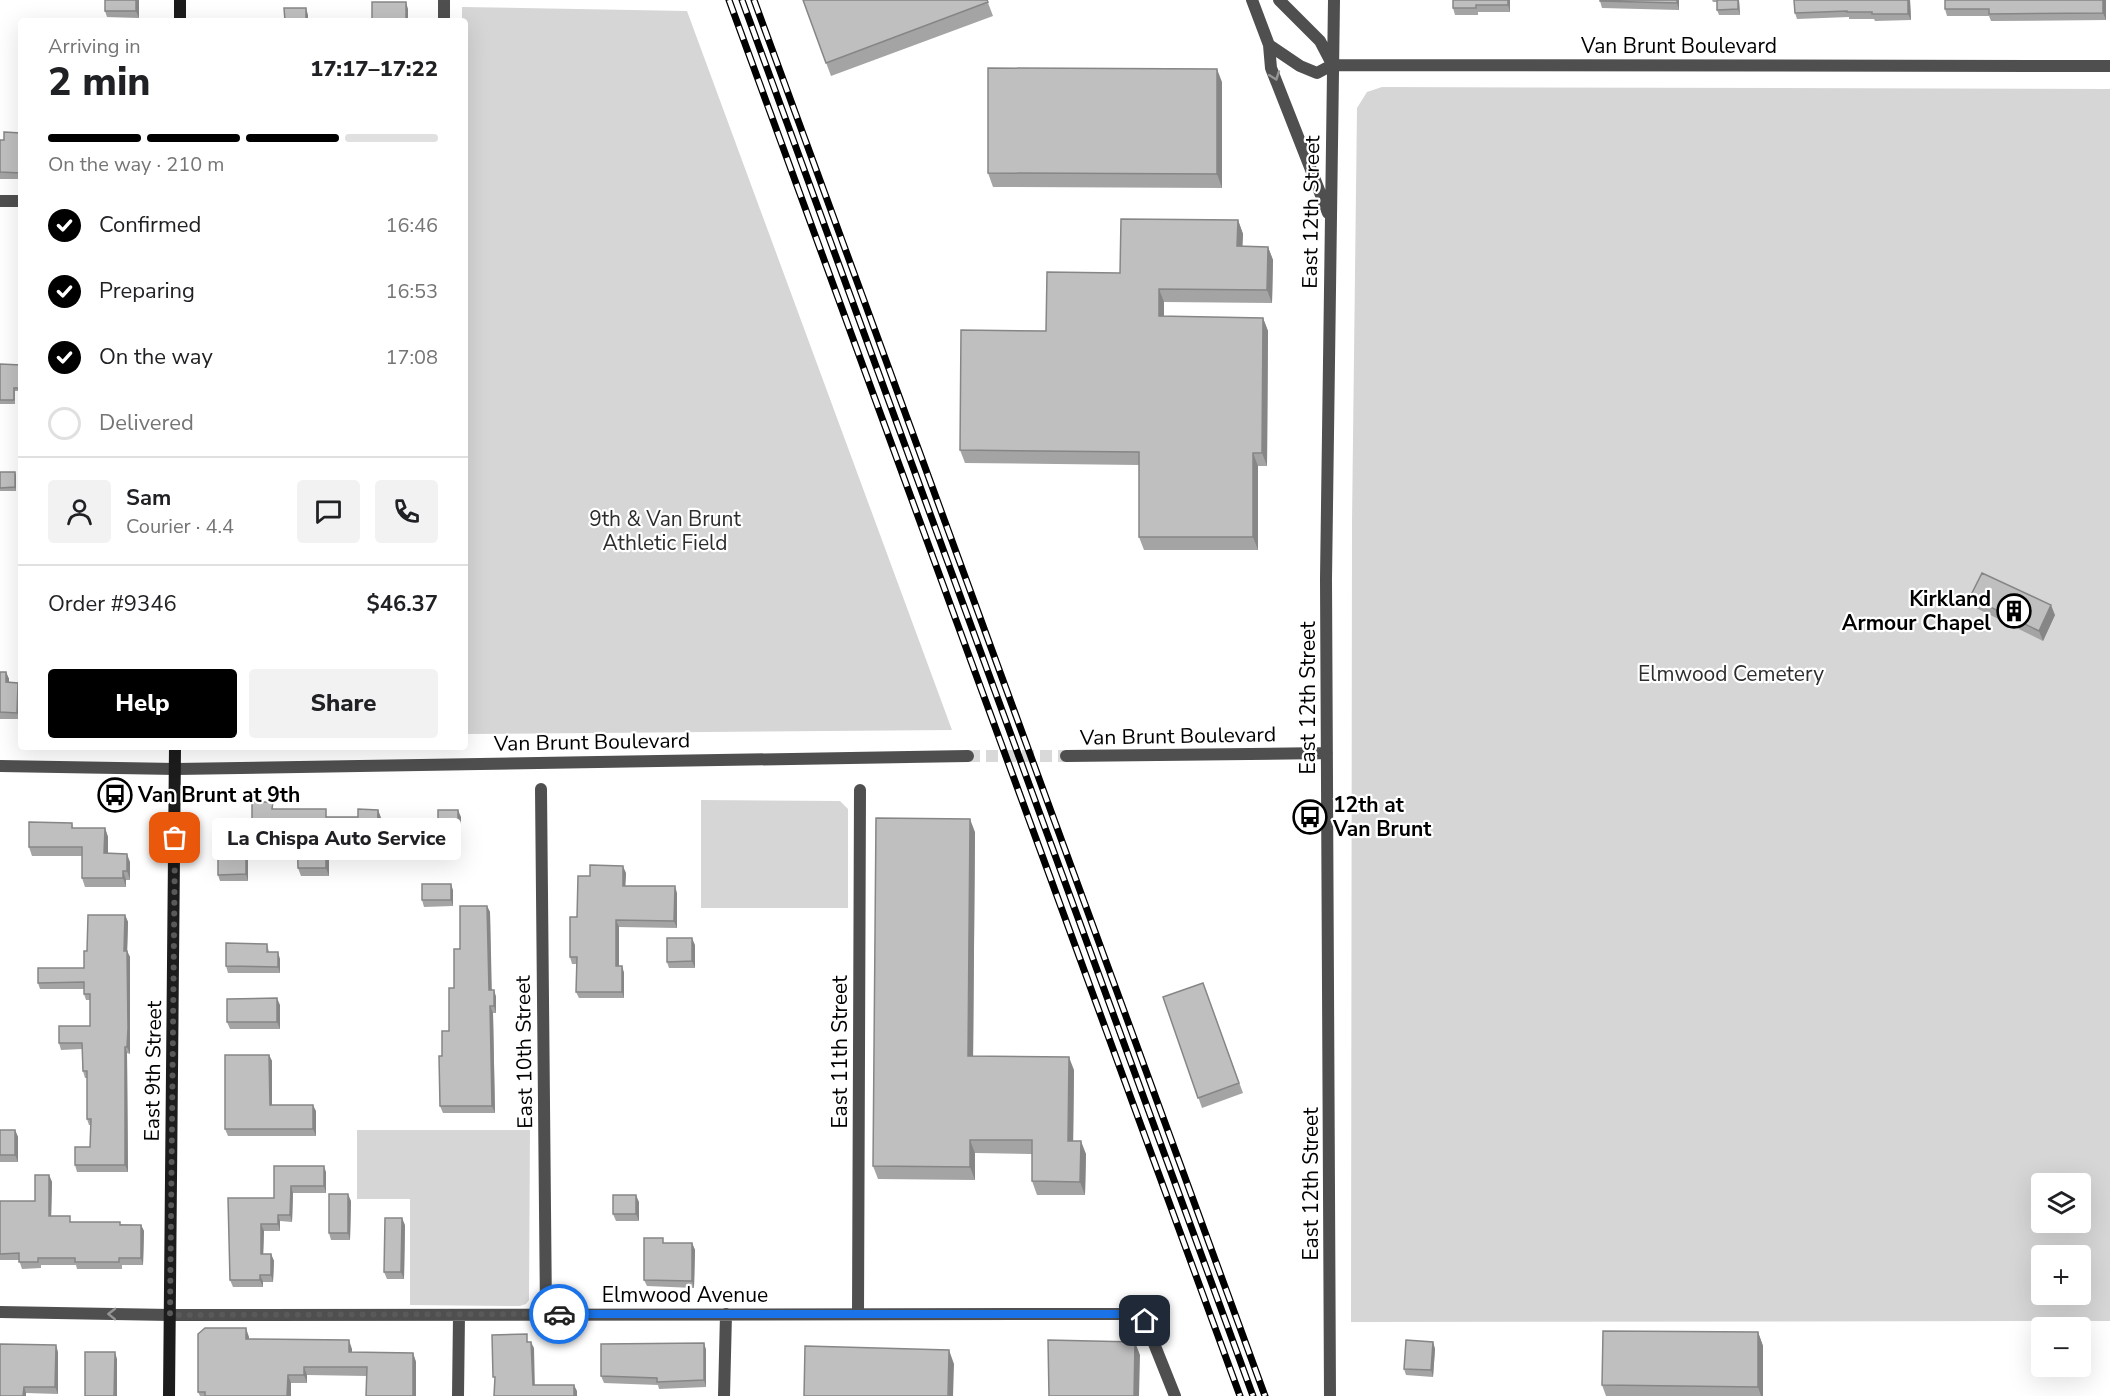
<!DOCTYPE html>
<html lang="en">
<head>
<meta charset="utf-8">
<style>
	:root { --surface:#fff; --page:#f2f2f2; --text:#202124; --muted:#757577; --line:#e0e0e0; --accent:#000 }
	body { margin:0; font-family:"Nunito Sans",sans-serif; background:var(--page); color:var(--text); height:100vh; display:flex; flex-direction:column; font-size:22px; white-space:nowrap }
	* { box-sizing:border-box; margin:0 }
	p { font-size:20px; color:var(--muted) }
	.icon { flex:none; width:33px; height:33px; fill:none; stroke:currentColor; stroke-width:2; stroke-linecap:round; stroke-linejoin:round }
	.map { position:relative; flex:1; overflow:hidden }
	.panel { position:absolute; left:18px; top:18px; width:450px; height:732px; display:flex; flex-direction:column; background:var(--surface); border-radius:6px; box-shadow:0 6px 24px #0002 }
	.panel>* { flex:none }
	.tools { position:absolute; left:2031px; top:1173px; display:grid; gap:12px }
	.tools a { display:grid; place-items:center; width:60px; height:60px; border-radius:6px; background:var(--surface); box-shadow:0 6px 24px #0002; font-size:30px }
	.pin { position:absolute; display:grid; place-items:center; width:51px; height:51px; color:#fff; margin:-26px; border-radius:12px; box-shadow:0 3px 9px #0006 }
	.courier { position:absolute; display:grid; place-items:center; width:60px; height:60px; margin:-30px; border:4px solid #1a73e8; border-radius:50%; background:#fff; color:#222; box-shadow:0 2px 8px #0007 }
	.bubble { position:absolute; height:42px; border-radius:6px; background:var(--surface); box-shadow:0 6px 24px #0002; font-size:20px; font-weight:800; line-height:42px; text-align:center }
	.overview em { font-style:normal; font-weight:800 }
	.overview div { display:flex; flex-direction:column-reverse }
	.overview { display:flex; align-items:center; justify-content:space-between; height:102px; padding:0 30px }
	h1 { font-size:39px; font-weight:800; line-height:45px }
	.bar { display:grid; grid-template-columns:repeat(4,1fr); gap:9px 6px; align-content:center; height:72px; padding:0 30px }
	.bar i { height:8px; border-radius:4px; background:var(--line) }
	.bar .active { background:var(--accent) }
	.bar p { grid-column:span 4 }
	.line { display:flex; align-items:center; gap:15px; padding:0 30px; border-top:2px solid var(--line) }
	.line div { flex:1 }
	.round { display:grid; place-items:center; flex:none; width:63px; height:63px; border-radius:6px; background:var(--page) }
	ol { padding:0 30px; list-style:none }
	li { display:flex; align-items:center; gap:18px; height:66px }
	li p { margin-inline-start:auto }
	li .icon { padding:6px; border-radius:50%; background:var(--accent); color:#fff; stroke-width:4 }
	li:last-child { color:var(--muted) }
	li i { width:33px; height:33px; border:3px solid var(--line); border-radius:50% }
	.primary-button { display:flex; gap:12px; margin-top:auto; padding:12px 30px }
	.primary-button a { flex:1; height:69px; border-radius:6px; background:var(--accent); color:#fff; font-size:24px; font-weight:800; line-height:69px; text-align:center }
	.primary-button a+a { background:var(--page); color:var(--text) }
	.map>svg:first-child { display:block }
	.green { fill:#d6d6d6; fill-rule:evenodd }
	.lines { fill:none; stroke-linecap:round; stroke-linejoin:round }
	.tertiary-tunnel { stroke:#d9d9d9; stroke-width:12; stroke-dasharray:12 6; stroke-linecap:butt }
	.minor { stroke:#4f4f4f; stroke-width:12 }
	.tertiary { stroke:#4f4f4f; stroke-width:12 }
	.secondary { stroke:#1c1c1c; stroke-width:12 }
	.rail-casing { stroke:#000; stroke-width:7 }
	.rail { stroke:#fff; stroke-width:4.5; stroke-dasharray:14; stroke-linecap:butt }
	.wall { fill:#a4a4a4 }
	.shaded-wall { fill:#868686 }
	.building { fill:#bfbfbf; stroke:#868686; stroke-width:1.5 }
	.oneway { stroke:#959595 }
	.done { stroke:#595959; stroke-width:6; stroke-dasharray:0 10.8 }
	.route { stroke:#1a73e8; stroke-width:8 }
	.labels { text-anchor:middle; stroke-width:4.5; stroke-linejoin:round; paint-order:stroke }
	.street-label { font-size:21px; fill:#000; stroke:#fff }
	.park-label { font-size:21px; fill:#2d2d2d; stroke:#fff }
	.poi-label { font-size:21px; font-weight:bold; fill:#000; stroke:#fff; text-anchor:start }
</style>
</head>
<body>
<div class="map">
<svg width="2110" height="1396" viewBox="0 0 2110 1396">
	<rect width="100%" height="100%" fill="#fff"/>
	<path class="green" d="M462,7L687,11L952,730L465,734V21H462Z
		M1382,87L2110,89V1321L1351,1322L1352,522L1357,108L1367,92ZM2042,1184H2080V1222H2042ZM2042,1256H2080V1294H2042Z
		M701,800L840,801L848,809V908H701Z
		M357,1130H530L529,1300L526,1304L520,1306L410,1305V1199H357Z"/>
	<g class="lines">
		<path class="tertiary-tunnel" d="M968,756H1066"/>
		<path class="minor" d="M444,21V0
			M0,201H21
			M541,789L546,1314
			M0,1312L170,1315L1128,1314L1145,1321L1175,1396
			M858,1314L860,790
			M458,1396L459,1315
			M724,1396L726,1314"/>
		<path class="tertiary" d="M1252,0L1269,45L1271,68L1328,213
			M1279,0L1320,41L1332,64
			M1269,45L1300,66L1317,73L1332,65L2110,66
			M1066,756L1327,753
			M0,766L176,769L968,756
			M1330,1396L1326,579L1334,0"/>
		<path class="secondary" d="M180,21V0
			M169,1396L175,747"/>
		<g class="rail-casing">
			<path id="rail" d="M729,0L1240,1396
				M742,0L1253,1396
				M754,0L1265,1396"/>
		</g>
		<use href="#rail" class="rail"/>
	</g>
	<path class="wall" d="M139,0V18L107,17L105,11Z
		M803,0H987L993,16L831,76Z
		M1510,0V12H1478V15H1455L1453,8Z
		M1679,0V10L1602,8L1600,1Z
		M1712,0H1739L1740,15H1719L1717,10V2H1713Z
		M1910,0L1911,20L1875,21L1874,19H1849V17L1797,19L1795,13Z
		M2106,0V20L1991,21L1989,16H1947L1945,9Z
		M1222,82V188L993,187L988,173Z
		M21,133V179H0V140H4Z
		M1238,220L1243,234L1242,246L1268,247L1273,260L1272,303L1164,302V316L1263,318L1268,331L1267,466H1258V550H1144L1139,537V465L965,463L960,450L1046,331L1120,273Z
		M0,364L21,365V391H15V404H0Z
		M0,472L16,475V491H0Z
		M1970,597L2055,615L2043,641L1974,607Z
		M0,672H6L9,679V682L18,683L20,689V719H0Z
		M275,809L329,817H358L378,810L381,818L380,856L329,853V876H301L298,868L297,839H255L252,830Z
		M461,817L460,854H440L438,847Z
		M72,823L73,828H105L108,837V853L130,862V880H126V887H85L82,878V856H32L29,847Z
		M975,832L973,1056L1074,1070L1073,1141L1086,1154L1085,1195H1037L1032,1181V1154L975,1153V1180L878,1179L873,1166Z
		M248,859V881H220L218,875Z
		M626,873L625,886L677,893V928L619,927V966H622L624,973V998H579L576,992L577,964H572L570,957L577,917L590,876Z
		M453,890V906L424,907L422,900Z
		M487,906L490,912L491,990H494L496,997V1013H493L495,1113H443L440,1106L442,1056L449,1031L454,988Z
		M125,915L128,922L127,951L130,957V1054L127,1053L128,1172H77L75,1165L90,1147V1125H89L87,1119V1078H85L83,1071L82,1049L61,1050L59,1043L90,1026V1000H86L84,994V989H40L38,983L84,968L87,951Z
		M267,944L269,952L280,959V973H228L226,966Z
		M695,945V968H669L667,962Z
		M1203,983L1243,1093L1202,1108L1163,997Z
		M280,1005V1029H230L227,1022Z
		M269,1055L272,1061V1105L316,1111V1136H228L225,1129Z
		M0,1130H15L18,1137V1162H0Z
		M274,1166L326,1172V1193H293L292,1222L280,1221V1231H264L263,1254H271L274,1261L273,1282H263V1287H233L230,1280L274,1198Z
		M49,1175L52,1182L51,1216L72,1222L141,1225L144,1231L143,1265H122V1269H77L76,1265H41V1268L22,1269L19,1260H0V1201H35Z
		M351,1201L350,1240H331L329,1233Z
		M639,1202V1221H616L613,1214Z
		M405,1225L404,1279H387L384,1272Z
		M665,1243H692L695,1250L694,1288L647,1286L644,1280Z
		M1758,1332L1763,1346V1396H1606L1602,1385Z
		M249,1337V1339L352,1349V1352L413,1353L416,1362V1396H366L367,1376L307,1375V1383H291V1396H200L198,1392Z
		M1433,1342L1435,1349L1433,1377L1406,1375L1404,1369Z
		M704,1343L706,1350V1387L659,1389L658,1385L604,1383L601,1376Z
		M58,1352V1394L26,1393V1396H0Z"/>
	<path class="shaded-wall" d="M136,0H139V18L136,11Z
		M1508,0H1510V12L1508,5Z
		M1677,0H1679V10L1677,3Z
		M1738,0H1739L1740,15L1738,9Z
		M1908,0H1910L1911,20L1908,14Z
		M2103,0H2106V20L2103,13Z
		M406,2L408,9V21H406Z
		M306,8L308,15V21H306Z
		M1217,69L1222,82V188L1217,174Z
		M1238,220L1243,234L1242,260L1237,246Z
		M1268,247L1273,260L1272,303L1267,290Z
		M1159,289L1164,302V330L1159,316Z
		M1263,318L1268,331L1267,466L1262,453Z
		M1253,453L1258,466V550L1253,537Z
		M15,472L16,475V491L15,487Z
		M2051,605L2055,615L2043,641L2039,631Z
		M6,672L9,679V689L6,682Z
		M18,683L20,689V719L17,713Z
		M378,810L381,818L380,856L377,848Z
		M458,810L461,817L460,854L458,848Z
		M970,819L975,832L973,1069L968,1056Z
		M105,828L108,837V862L104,853Z
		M326,845L329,853V876L326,868Z
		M246,852L248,859V881L246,874Z
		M127,854L130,862V880L127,871Z
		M623,866L626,873L625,893L623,886Z
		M123,871L126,880V887L123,878Z
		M451,884L453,890V906L451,900Z
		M675,886L677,893V928L674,921Z
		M487,906L490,912L492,997L489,990Z
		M125,915L128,922L127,957L124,951Z
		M616,920L619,927V973L616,966Z
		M692,938L695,945V968L692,961Z
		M127,951L130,957V1054L127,1047Z
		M278,952L280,959V973L278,967Z
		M622,966L624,973V998L622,992Z
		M494,990L496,997V1013L494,1006Z
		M277,998L280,1005V1029L277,1022Z
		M490,1006L493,1013L495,1113L492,1106Z
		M125,1047L127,1053L128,1172L125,1165Z
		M269,1055L272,1061V1112L270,1105Z
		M1069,1057L1074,1070L1073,1154L1068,1141Z
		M313,1105L316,1111V1136L313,1129Z
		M15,1130L18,1137V1162L15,1155Z
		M970,1140L975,1153V1180L970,1167Z
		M1081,1141L1086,1154L1085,1195L1080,1182Z
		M324,1166L326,1172V1193L324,1186Z
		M49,1175L52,1182L51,1223L49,1216Z
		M291,1186L293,1193L292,1222L290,1215Z
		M348,1194L351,1201L350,1240L348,1233Z
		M636,1195L639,1202V1221L636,1214Z
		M278,1215L280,1221V1231L278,1224Z
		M402,1218L405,1225L404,1279L401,1272Z
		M261,1224L264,1231L263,1261L261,1254Z
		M141,1225L144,1231L143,1265L141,1258Z
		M692,1243L695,1250L694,1288L692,1281Z
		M271,1254L274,1261L273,1282L271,1275Z
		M260,1275L263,1282V1287L260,1280Z
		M246,1328L249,1337V1347L246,1339Z
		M1758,1332L1763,1346V1396H1761L1758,1387Z
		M349,1340L352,1349V1361L349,1352Z
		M531,1342L534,1348L535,1392L533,1385Z
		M1135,1342L1140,1355L1139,1396H1134Z
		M1433,1342L1435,1349L1433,1377L1431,1370Z
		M704,1343L706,1350V1387L704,1380Z
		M56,1345L58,1352V1394L55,1387Z
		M949,1350L954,1364L953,1396H948Z
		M115,1352L117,1359V1396H114Z
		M413,1353L416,1362V1396H413Z
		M304,1367L307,1375V1383L304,1375Z
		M288,1375L291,1383V1396H287Z
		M574,1385L577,1391V1396H574Z
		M24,1387L26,1393V1396H23Z"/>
	<path class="building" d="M105,0H136V11H105Z
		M803,0H987L988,2L826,63Z
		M1453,0H1508V5H1476V8H1453Z
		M1600,0H1677V3L1600,1Z
		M1717,0H1738V9L1717,10Z
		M1794,0H1908V14H1872V12H1847V11L1795,13Z
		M1945,0H2103V13L1989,14V9H1945Z
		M372,2H406V21H372Z
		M284,8H306V21H285Z
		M988,68L1217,69V174L988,173Z
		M4,132L21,133V173L0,172V140H4Z
		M1121,219L1238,220L1237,246L1268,247L1267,290L1159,289V316L1263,318L1262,453H1253V537H1139V452L960,450L961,330L1046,331L1047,272L1120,273Z
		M0,364L21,365V388H14V400H0Z
		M0,472H15V487L0,488Z
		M1982,573L2051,605L2039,631L1970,597Z
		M0,672H6V682L18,683L17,713L0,712Z
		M252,802H273L272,809H326V817H358V809L378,810L377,848L326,845V868H298L297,830H252Z
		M438,810H458V848L438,847Z
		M876,818L970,819L968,1056L1069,1057L1068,1141H1081L1080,1182L1032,1181V1140H970V1167L873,1166Z
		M29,822L72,823V828H105L104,853L127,854V871H123V878H82V847H29Z
		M246,852V874L218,875V853Z
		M590,865L623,866V886H675L674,921L616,920V966H622V992H576L577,957H570V917H577L578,876H590Z
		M422,884H451V900H422Z
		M460,906H487L489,990H494V1006H490L492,1106H440L439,1056H442V1031H449V988H454V949H460Z
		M88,915H125L124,951H127L128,1028L127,1047H125V1165H75V1147H90L91,1119H87V1071H83L82,1043H59V1026H90V994H84V982L38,983V968H84V951H87Z
		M667,938H692V961L667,962Z
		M226,943L267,944V952H278V967L226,966Z
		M1203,983L1239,1083L1198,1098L1163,997Z
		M277,998V1022H227V999Z
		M225,1055H269L270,1105H313V1129H225Z
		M0,1130H15V1155H0Z
		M274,1166H324V1186H291L290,1215H278V1224H261V1254H271V1275H260V1280H230L228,1198H274Z
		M35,1175H49V1216H70V1222H120V1225H141V1258H119V1262H75V1258H38V1262H19V1253L0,1254V1201H35Z
		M329,1194H348V1233H329Z
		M613,1195H636V1214H613Z
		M385,1218H402L401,1272H384Z
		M644,1238H663V1243H692V1281L644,1280Z
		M205,1328H246V1339L349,1340V1352L413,1353V1396H366L367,1367H304V1375H288L287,1396H205V1392H198V1334Z
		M1603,1331L1758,1332V1387L1602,1385Z
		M527,1334V1342H531L533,1385H574V1396H494L495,1377H493L492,1335Z
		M1048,1340L1135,1342L1134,1396H1049Z
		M1406,1340L1433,1342L1431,1370L1404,1369Z
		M704,1343V1380L657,1382V1378L601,1376V1344Z
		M0,1344L56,1345L55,1387H24L23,1396H0Z
		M805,1346L949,1350L948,1396H804Z
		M85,1352H115L114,1396H85Z"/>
	<defs><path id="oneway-chevron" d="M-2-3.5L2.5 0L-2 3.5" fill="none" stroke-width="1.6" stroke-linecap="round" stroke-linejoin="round" transform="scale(1.5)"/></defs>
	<g class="oneway">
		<use href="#oneway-chevron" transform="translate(1275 76) rotate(70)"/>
		<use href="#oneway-chevron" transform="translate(112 1314) rotate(-179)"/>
	</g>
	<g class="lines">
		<path class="done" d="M175,838L170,1315L559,1314"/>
		<path class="route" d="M559,1314H1128L1145,1321"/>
	</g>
	<defs>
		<g id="building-ring" transform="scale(1.725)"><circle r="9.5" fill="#fff" stroke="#000" stroke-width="1.5"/><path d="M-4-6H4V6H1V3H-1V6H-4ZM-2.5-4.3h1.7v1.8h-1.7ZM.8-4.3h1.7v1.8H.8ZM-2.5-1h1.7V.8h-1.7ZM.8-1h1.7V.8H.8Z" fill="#000"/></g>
		<g id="bus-ring" transform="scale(1.725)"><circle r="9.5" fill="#fff" stroke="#000" stroke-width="1.5"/><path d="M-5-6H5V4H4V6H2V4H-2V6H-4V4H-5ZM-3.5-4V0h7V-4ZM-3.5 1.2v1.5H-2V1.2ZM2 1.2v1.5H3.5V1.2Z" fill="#000"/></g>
	</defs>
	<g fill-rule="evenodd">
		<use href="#building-ring" x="2014" y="611"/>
		<use href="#bus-ring" x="115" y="795"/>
		<use href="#bus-ring" x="1310" y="817"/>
	</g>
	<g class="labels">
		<g class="street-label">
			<text x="1679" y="53">Van Brunt Boulevard</text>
			<text transform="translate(1311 212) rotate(-89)" y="7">East 12th Street</text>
			<text transform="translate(1308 698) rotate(-90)" y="7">East 12th Street</text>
			<text transform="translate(1178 736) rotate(-1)" y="7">Van Brunt Boulevard</text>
			<text transform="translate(592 742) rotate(-1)" y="7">Van Brunt Boulevard</text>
			<text transform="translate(524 1052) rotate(-91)" y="7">East 10th Street</text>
			<text transform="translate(840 1052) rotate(-90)" y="7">East 11th Street</text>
			<text transform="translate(153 1071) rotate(-89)" y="7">East 9th Street</text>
			<text transform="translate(1311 1184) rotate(-90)" y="7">East 12th Street</text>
			<text x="685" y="1302">Elmwood Avenue</text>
		</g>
		<g class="park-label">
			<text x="665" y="526">9th &amp; Van Brunt<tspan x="665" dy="24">Athletic Field</tspan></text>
			<text x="1731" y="681">Elmwood Cemetery</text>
		</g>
		<g class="poi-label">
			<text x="1991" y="606" text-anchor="end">Kirkland<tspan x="1991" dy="24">Armour Chapel</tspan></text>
			<text x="138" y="802">Van Brunt at 9th</text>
			<text x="1333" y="812">12th at<tspan x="1333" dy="24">Van Brunt</tspan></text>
		</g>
	</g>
</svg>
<div class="tools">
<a><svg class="icon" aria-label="layers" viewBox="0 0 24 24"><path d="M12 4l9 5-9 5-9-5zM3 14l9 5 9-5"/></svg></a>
<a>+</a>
<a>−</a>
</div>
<div class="pin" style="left:175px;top:838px;background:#ea580c"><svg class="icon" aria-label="bag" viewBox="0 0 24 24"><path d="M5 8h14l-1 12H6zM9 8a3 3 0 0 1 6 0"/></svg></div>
<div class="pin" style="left:1145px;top:1321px;background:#1f2937"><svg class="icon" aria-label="home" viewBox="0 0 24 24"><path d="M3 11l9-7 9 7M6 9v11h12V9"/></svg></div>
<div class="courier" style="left:559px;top:1314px"><svg class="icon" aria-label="car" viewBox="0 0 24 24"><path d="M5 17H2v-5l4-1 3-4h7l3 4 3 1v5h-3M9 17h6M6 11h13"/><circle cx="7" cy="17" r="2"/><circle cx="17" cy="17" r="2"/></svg></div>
<div class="bubble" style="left:212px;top:818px;width:249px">La Chispa Auto Service</div>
<section class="panel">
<div class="overview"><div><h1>2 min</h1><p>Arriving in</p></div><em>17:17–17:22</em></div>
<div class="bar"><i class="active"></i><i class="active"></i><i class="active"></i><i></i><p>On the way · 210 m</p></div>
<ol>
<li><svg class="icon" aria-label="check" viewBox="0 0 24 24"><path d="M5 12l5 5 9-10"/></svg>Confirmed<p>16:46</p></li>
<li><svg class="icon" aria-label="check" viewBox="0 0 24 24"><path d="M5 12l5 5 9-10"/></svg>Preparing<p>16:53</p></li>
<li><svg class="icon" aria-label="check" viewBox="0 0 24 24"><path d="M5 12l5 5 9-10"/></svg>On the way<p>17:08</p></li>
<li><i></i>Delivered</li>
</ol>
<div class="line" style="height:108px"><a class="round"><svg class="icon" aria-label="person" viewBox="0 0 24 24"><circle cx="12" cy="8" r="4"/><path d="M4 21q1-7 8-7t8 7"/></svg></a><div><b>Sam</b><p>Courier · 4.4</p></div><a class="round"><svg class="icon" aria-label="chat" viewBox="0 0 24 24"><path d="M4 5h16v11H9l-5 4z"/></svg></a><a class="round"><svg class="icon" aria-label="phone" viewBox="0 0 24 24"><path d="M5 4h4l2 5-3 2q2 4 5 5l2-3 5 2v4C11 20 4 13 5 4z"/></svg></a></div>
<div class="line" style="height:78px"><div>Order #9346</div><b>$46.37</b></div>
<div class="primary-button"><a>Help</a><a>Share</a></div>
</section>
</div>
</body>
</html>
